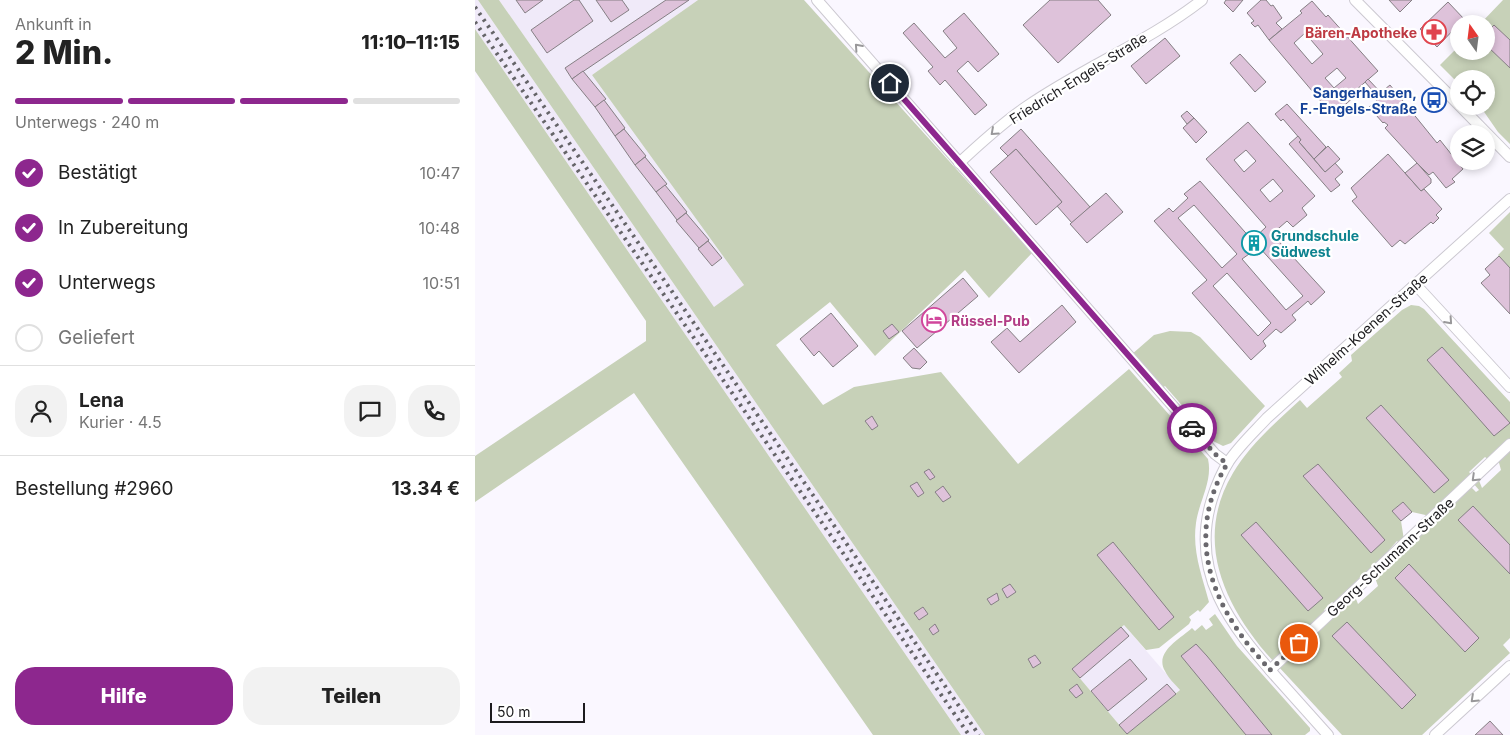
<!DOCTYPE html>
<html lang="de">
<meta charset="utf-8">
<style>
body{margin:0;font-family:Inter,sans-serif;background:#f2f2f2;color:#222;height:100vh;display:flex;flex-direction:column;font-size:19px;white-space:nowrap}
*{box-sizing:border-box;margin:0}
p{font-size:16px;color:#767676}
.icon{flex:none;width:28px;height:28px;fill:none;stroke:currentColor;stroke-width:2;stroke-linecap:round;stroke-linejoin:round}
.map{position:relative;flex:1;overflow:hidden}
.sheet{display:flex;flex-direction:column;background:#fff;width:475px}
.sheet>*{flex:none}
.needle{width:32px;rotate:346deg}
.tools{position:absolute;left:975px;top:15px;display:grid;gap:10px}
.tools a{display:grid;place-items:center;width:45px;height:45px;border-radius:50%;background:#fff;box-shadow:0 2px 8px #0003;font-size:25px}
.scale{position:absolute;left:15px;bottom:12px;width:95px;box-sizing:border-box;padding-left:5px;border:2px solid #1c1b1e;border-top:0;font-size:14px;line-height:18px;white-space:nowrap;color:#1c1b1e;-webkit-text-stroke:4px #fff;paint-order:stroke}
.pin{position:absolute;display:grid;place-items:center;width:42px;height:42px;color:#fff;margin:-21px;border:2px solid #fff;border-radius:50%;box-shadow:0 1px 5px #0007}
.courier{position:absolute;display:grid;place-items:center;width:50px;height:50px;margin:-25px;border:4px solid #8d278e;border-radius:50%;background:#fff;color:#222;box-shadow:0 1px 6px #0007}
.head em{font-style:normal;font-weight:800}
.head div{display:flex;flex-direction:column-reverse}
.head{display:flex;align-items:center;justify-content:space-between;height:85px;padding:0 15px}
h1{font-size:32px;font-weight:800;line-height:38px}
.bar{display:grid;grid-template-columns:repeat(4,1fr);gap:8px 5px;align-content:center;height:60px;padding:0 15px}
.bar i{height:6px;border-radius:4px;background:#e0e0e0}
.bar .current{background:#8d278e}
.bar p{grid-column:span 4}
.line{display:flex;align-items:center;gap:12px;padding:0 15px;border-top:1px solid #e0e0e0}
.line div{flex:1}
.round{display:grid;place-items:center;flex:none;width:52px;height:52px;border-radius:20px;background:#f2f2f2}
ol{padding:0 15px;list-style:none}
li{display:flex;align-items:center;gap:15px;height:55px}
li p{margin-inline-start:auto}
li .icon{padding:5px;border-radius:50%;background:#8d278e;color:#fff;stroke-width:4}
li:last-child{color:#767676}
li i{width:28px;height:28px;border:2px solid #e0e0e0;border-radius:50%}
.primary-button{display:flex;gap:10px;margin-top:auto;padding:10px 15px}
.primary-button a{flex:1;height:58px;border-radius:20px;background:#8d278e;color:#fff;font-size:20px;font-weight:800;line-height:58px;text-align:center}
.primary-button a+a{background:#f2f2f2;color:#222}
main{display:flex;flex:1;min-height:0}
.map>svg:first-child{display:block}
.built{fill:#f0eaf9}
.green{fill:#c7d1b8}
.building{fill:#dec2da;stroke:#857f84;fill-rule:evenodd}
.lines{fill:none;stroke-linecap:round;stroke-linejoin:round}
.street-casing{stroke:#ccc9d1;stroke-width:12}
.street{stroke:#fff;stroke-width:10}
.rail{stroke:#656468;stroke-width:4;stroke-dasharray:2.5 5;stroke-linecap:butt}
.oneway{stroke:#99989a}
.done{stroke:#6a686d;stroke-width:5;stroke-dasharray:0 9}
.route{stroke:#8d278e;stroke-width:6}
.labels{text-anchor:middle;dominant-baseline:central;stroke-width:4.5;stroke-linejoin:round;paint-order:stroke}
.health-label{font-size:14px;font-weight:bold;fill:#be3a42;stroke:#fff;text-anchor:end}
.street-label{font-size:14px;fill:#1c1b1e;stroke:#fff}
.transit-label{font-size:14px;font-weight:bold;fill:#164399;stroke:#fff;text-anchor:end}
.culture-label{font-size:14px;font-weight:bold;fill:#0d838f;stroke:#fff;text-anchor:start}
.hotel-label{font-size:14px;font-weight:bold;fill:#b23c85;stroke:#fff;text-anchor:start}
</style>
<main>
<section class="sheet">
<div class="head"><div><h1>2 Min.</h1><p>Ankunft in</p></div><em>11:10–11:15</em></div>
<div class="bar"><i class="current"></i><i class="current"></i><i class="current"></i><i></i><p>Unterwegs · 240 m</p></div>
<ol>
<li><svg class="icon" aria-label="check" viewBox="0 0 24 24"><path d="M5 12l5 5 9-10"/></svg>Bestätigt<p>10:47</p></li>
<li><svg class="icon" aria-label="check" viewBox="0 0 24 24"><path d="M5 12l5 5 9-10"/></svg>In Zubereitung<p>10:48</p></li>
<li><svg class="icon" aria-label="check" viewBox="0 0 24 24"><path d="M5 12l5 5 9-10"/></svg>Unterwegs<p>10:51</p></li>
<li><i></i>Geliefert</li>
</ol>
<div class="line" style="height:90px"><a class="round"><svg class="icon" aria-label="person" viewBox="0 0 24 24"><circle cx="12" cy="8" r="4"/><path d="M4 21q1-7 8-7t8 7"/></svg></a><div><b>Lena</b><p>Kurier · 4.5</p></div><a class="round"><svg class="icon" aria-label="chat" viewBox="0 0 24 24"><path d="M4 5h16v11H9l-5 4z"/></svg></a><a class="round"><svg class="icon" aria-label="phone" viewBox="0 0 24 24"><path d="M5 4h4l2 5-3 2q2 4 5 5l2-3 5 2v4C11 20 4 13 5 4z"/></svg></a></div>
<div class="line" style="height:65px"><div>Bestellung #2960</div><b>13.34 €</b></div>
<div class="primary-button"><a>Hilfe</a><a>Teilen</a></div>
</section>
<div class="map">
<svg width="1035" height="735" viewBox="0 0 1035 735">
<rect width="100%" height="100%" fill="#faf7ff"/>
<g class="built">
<polygon points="0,0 3,0 510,735 486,735 0,29"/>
<polygon points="24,0 223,0 117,75 269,285 239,308"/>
<polygon points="649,625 705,690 652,734 597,669"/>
</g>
<g class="green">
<path d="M3,0h21l215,307 30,-22 -152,-210 106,-75h106l228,253 -43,45 -24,-28 -90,86 -45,-54 -54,43 47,60 31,-18 87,-15 77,92 111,-95 79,90c5,22 -9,42 -12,64 -4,28 6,53 13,79l-9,10 -2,-2 -9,7 2,3 -2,4 -30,24 -13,2 -22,-25 -52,44 55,65 53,-44c-5,-6 -12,-12 -15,-19 -11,-19 15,-32 27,-43l3,3 7,-6 4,5 7,-5 -4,-6 6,-5 22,32 73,82v3l-5,4h-320z"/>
<polygon points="1028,0 1035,0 1035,144 1023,132 1005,106 1011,106 1011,79 984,79 984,84 965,65 984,46 984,51 1011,51 1011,24 1005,24"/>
<polygon points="0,29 486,735 398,735 159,393 0,502 0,456 171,341 171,321 0,71"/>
<polygon points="1035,212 1035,268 1023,255 1029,249 1014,233"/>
<path d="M936,305l8,1 5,3 86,93v38l-21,20 -4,-3 -16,15 3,3 -42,41 -18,-4 -9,-10 -11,9 9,10 3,19 -4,4 -3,-3 -8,9 2,2 -56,52 -3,-2 -8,8 2,3 -52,49c-48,-53 -82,-120 -41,-189 17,-28 42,-50 67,-73l7,8 35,-31 -3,-4 13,-12 -1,-6 51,-45z"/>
<polygon points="695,331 716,332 725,337 790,406 756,443 748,446 738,441 690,386 686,389 656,355 679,335"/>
<polygon points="1035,448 1035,638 1028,645 1035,653 947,735 867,735 803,666 879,594 883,604 903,586 899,575 995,486 1001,492 1004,490 998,483 1003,478 1007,488 1026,470 1023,459"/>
</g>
<g class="building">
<polygon points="41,0 68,0 50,13"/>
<polygon points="99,0 104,0 118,21 72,53 56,30"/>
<polygon points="121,0 147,0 154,10 136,22"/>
<polygon points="191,0 214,0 97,79 90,68"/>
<polygon points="575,0 623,0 636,15 583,63 548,25"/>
<polygon points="751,0 768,0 758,12 749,3"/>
<polygon points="786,0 791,0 796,6 798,5 807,18 801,23 807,29 794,40 783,25 780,27 776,23 779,21 772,13"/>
<polygon points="914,0 937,0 925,12"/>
<path d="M837,1l14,16 2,-2 50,56 -22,19 2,3 -24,22 -9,-11 -1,1 -55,-65 33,-27 -2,-2zM830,33l18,21 -11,10 -18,-21zM862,68l9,10 -12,10 -9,-10z"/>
<polygon points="973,2 990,20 984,24 962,47 945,29"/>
<polygon points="489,13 524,54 503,72 493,61 482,71 512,105 500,115 470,80 465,85 453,71 458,67 428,33 439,23 470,58 482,48 468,31"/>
<polygon points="1019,25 1035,40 1035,68 1011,45 1011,33"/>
<polygon points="690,38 705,56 671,84 656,66"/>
<polygon points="765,54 791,82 780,92 755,63"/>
<polygon points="108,71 131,99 120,107 97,79"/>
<polygon points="893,79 908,95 904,98 890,82"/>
<polygon points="915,85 962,143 965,140 988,169 977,179 980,182 971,188 958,172 954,175 942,163 910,128 913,125 909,122 908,123 894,107 908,95 905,93"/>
<polygon points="129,100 150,128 140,136 120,107"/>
<polygon points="812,104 851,147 839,159 824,142 826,140 808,119 806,121 800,114"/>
<polygon points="712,111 719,118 712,124 706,116"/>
<polygon points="719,118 732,132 721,143 708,128"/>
<path d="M773,122l67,74 -13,12 5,7 -14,12 -6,-6 -15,13 53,58 -14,13 -3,-4 -16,14 4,5 -15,13 -5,-4 -13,12 3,5 -15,14 -59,-67 15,-13 -53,-59 15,-13 4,4 15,-14 -4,-4 16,-13 52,59 14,-13 -60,-68zM771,150l10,11 -12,11 -10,-12zM798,179l10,12 -13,11 -10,-12zM719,205l43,49 -15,14 -44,-50zM784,247l44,49 -17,14 -44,-51zM752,273l44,50 -13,13 -45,-50z"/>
<polygon points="149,129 171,156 160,165 140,136"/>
<polygon points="546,129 615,207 597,223 582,206 587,202 541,149 533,156 525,148"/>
<polygon points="823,136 826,140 824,142 850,172 860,163 868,172 860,179 865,185 856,192 814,144"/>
<polygon points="853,146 865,159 850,172 839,159"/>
<polygon points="541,149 587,202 561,225 515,172"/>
<polygon points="913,154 946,191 949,189 967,209 961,215 964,218 958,224 956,222 930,244 925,240 917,247 877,201 882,197 876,188"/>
<polygon points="170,157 192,184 181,192 160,165"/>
<polygon points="942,163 956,179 956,183 946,191 930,173"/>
<polygon points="190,185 212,212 202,220 181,192"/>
<polygon points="631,193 648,212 612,243 595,224"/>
<polygon points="211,213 234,240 224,248 201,221"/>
<polygon points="233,241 247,258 237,266 223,249"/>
<polygon points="1024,256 1035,268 1035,314 1006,283 1015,275 1010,269"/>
<polygon points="488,278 503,296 442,348 427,331"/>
<polygon points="587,305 601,322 544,373 516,342 532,328 545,342"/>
<polygon points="356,313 383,346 358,367 344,351 339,356 325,339"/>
<polygon points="417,324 424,332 414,339 408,331"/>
<polygon points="967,347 1035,423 1019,436 952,360"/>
<polygon points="439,348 452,362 445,369 437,368 428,358"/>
<polygon points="906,405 974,480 959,493 891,418"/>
<polygon points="397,416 403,426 397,430 390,421"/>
<polygon points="843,464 910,540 896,553 828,476"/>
<polygon points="454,469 460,477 455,480 449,472"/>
<polygon points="442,482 449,493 443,497 435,486"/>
<polygon points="468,486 476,497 468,502 460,492"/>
<polygon points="928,502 937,512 926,521 917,511"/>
<polygon points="998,506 1035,545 1035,574 983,520"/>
<polygon points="781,522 848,598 833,611 766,535"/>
<polygon points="638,542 699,617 684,630 622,555"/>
<polygon points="934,564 1004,638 990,652 920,578"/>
<polygon points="535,584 541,592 532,598 527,589"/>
<polygon points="522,593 524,600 516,605 512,599"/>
<polygon points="448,607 453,614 444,620 439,613"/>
<polygon points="872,622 941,695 927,709 857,636"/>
<polygon points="460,624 464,631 458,635 454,629"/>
<polygon points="646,627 654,636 605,678 597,669"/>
<polygon points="721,644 732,656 797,735 771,735 706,656"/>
<polygon points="560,655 566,663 558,668 553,659"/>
<polygon points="655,659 672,679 633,711 616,691"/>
<polygon points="602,684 608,693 601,698 594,690"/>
<polygon points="692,684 701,694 652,734 644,725"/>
<polygon points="1015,721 1028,735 1000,735"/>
</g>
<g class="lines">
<defs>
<g id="street">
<polyline points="342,0 740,454 752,463"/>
<polyline points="880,0 984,105"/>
<polyline points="985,106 1035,157"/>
<path d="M484,163c22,-20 43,-40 67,-56 56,-39 122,-65 176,-107"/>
<polyline points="941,285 1035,387"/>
<polyline points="795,670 1035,444"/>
<path d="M853,735c-17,-19 -34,-38 -51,-57 -46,-52 -88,-105 -65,-179 4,-13 10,-27 17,-38 11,-16 25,-29 38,-43l243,-219"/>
<polyline points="960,735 1035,666"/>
</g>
</defs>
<use href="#street" class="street-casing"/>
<use href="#street" class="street"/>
<g class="rail">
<polyline points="0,7 504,735"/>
<polyline points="0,22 494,735"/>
</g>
</g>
<defs><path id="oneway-chevron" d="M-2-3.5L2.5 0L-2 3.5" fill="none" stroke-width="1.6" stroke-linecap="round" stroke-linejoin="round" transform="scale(1.25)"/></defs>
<g class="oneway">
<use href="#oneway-chevron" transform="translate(383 47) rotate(-132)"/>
<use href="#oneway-chevron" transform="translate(519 132) rotate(138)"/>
<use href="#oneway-chevron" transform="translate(974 321) rotate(48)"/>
<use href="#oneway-chevron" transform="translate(1000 478) rotate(136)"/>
<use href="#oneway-chevron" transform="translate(999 699) rotate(137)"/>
</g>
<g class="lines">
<path class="done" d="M717,428l23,26 12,10c-34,57 -25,115 12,168 9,14 21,26 31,38l29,-27"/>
<polyline class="route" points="415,83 717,428"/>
</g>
<defs>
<symbol id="pharmacy-ring" viewBox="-11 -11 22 22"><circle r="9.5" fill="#fff" stroke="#e0444e" stroke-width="1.5"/><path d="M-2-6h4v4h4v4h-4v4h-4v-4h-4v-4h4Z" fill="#e0444e"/></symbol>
<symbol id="bus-ring" viewBox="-11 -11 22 22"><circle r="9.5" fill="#fff" stroke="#1a4fb4" stroke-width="1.5"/><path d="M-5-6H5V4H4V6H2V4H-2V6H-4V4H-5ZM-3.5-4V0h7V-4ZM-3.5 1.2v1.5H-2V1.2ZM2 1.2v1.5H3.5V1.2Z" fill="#1a4fb4"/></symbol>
<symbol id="building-ring" viewBox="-11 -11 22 22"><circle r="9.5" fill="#fff" stroke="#0f9aa8" stroke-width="1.5"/><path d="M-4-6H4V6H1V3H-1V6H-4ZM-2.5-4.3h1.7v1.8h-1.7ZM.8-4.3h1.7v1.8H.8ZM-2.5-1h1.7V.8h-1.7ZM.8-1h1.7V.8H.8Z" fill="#0f9aa8"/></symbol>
<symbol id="hotel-ring" viewBox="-11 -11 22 22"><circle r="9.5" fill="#fff" stroke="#d1479c" stroke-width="1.5"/><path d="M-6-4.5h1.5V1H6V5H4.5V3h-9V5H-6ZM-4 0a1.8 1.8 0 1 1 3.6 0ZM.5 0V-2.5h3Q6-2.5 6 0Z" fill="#d1479c"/></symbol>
</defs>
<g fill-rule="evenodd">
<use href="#pharmacy-ring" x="945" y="18" width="28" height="28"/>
<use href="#bus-ring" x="945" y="86" width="28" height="28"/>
<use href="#building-ring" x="765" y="229" width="28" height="28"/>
<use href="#hotel-ring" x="445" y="306" width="28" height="28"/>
</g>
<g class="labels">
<g class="health-label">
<text x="942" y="32">Bären-Apotheke</text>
</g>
<g class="street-label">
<text transform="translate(603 78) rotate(-32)">Friedrich-Engels-Straße</text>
<text transform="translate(891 329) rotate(-42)">Wilhelm-Koenen-Straße</text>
<text transform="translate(915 557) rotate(-43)">Georg-Schumann-Straße</text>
</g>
<g class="transit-label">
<text x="942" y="92">Sangerhausen,<tspan x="942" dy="16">F.-Engels-Straße</tspan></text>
</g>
<g class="culture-label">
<text x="796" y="235">Grundschule<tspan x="796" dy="16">Südwest</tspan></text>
</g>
<g class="hotel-label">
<text x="476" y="320">Rüssel-Pub</text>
</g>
</g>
</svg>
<div class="tools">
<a><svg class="needle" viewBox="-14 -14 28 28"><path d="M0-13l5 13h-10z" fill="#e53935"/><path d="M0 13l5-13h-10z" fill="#767676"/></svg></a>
<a><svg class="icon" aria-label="locate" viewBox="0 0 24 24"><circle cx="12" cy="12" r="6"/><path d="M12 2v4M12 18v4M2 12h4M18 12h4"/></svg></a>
<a><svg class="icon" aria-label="layers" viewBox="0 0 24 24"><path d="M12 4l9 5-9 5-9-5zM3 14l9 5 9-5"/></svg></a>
</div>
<div class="scale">50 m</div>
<div class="pin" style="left:824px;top:643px;background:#ea580c"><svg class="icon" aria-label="bag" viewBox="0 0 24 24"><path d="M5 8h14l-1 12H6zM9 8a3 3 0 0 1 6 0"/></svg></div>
<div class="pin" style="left:415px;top:83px;background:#1f2937"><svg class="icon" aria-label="home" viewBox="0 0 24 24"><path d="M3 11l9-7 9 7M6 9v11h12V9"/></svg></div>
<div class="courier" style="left:717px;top:428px"><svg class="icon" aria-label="car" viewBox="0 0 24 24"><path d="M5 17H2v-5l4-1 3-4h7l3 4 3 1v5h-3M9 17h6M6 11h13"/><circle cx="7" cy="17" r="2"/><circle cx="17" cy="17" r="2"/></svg></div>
</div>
</main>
